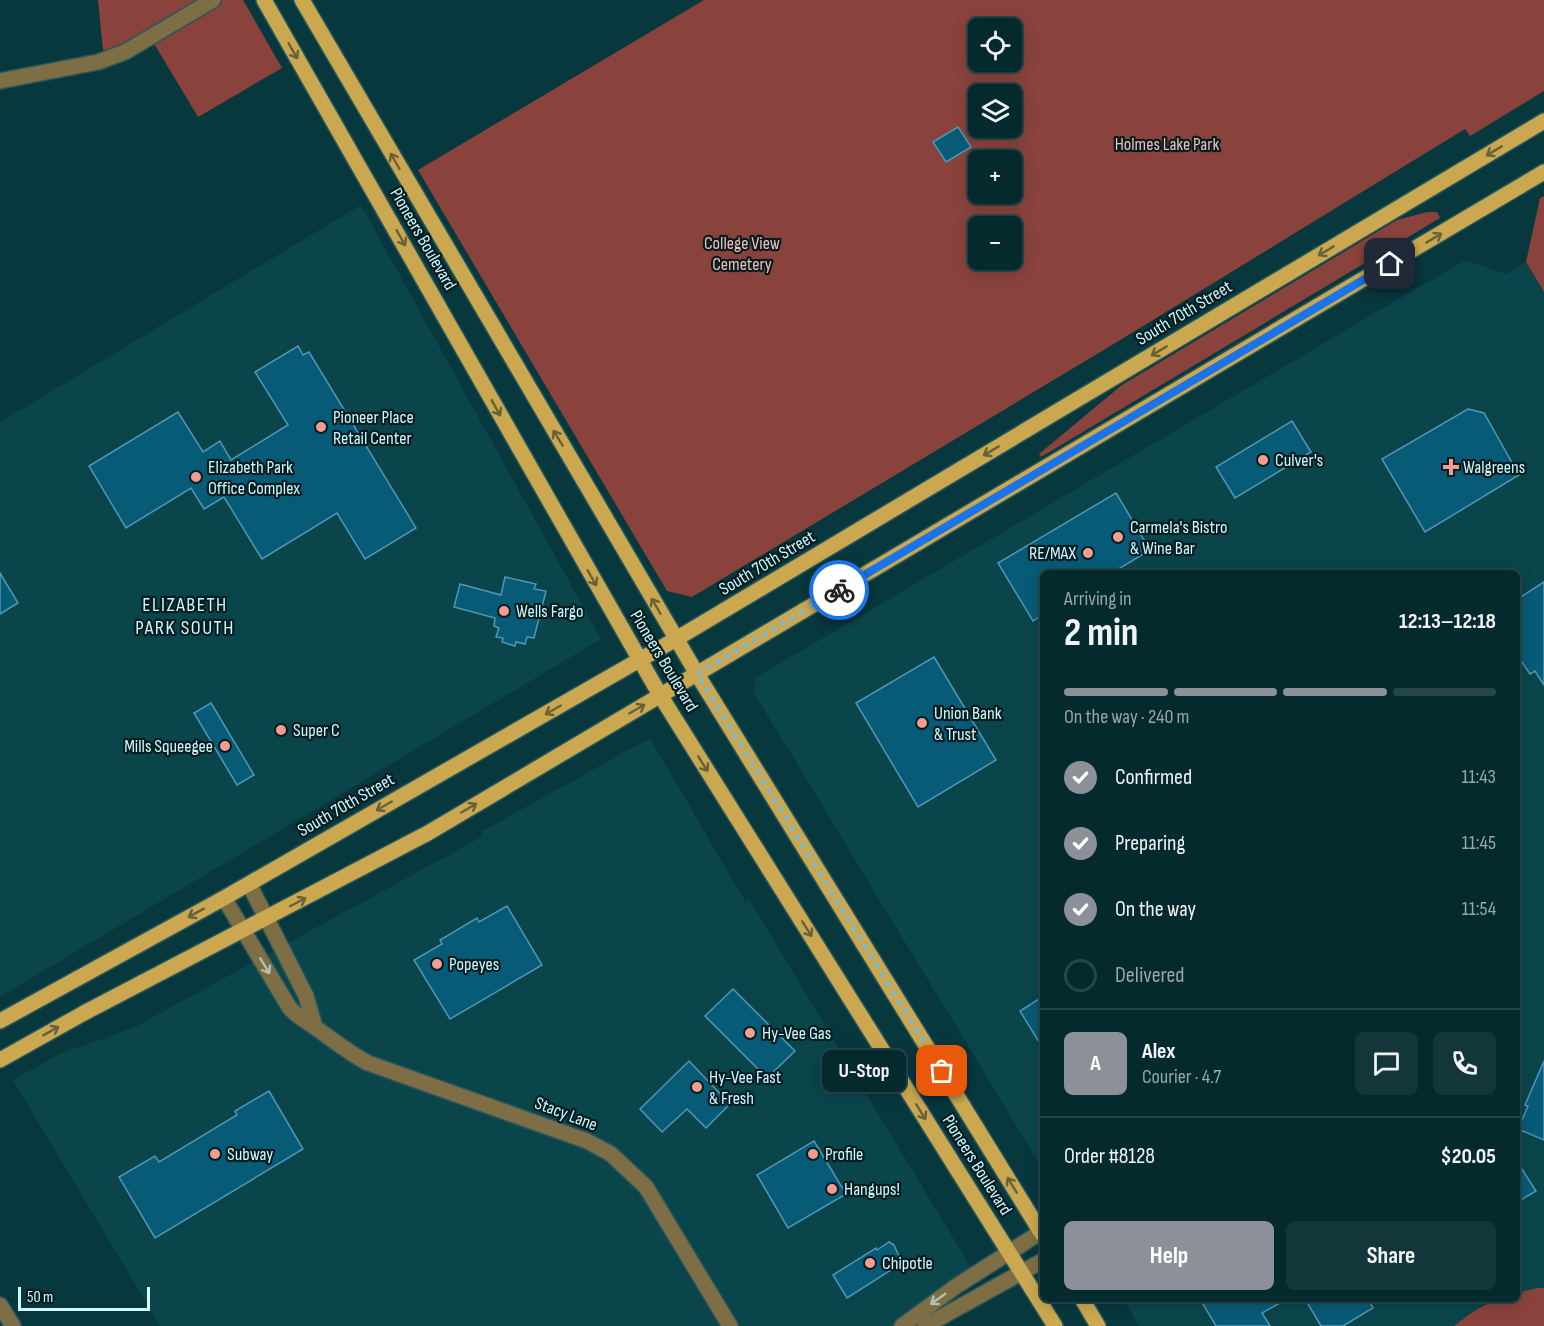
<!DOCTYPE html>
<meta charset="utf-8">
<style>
body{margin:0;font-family:"Sofia Sans Condensed",sans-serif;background:#13363a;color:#f1f3f6;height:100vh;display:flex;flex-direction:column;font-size:22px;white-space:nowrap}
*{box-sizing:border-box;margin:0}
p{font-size:20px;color:#97a7aa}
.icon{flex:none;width:33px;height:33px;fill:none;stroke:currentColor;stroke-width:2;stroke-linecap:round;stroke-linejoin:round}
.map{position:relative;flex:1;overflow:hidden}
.details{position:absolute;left:1040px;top:570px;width:480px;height:732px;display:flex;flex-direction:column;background:#052a2e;border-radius:9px;box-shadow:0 3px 15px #0003,0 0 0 2px #26464a}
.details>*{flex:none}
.tools{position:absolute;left:968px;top:18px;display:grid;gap:12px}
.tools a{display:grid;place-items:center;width:54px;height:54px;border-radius:9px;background:#052a2e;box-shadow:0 3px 15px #0003,0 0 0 2px #26464a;font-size:30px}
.scale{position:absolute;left:18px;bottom:15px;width:132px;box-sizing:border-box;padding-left:6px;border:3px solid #d1f8fe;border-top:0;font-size:16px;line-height:21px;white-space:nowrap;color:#d1f8fe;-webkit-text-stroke:4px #031d21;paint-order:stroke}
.pin{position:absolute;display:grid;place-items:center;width:51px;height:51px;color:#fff;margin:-26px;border-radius:12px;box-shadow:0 3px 9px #0006}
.courier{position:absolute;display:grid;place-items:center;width:60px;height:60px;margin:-30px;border:4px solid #1a73e8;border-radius:50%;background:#fff;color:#222;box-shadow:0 2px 8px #0007}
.bubble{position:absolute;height:42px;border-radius:9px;background:#052a2e;box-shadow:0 3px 15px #0003,0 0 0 2px #26464a;font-size:20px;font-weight:700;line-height:42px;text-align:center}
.overview em{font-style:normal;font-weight:700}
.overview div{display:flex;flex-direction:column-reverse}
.overview{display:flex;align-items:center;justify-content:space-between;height:102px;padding:0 24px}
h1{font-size:39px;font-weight:700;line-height:45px}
.bar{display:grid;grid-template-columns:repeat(4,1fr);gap:9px 6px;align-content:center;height:72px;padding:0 24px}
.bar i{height:8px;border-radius:4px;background:#26464a}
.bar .selected{background:#8c9099}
.bar p{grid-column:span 4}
.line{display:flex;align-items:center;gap:15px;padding:0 24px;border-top:2px solid #26464a}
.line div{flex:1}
.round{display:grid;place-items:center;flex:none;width:63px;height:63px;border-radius:9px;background:#13363a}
ol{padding:0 24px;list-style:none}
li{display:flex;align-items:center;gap:18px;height:66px}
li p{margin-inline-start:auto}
li .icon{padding:6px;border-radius:50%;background:#8c9099;color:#fff;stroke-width:4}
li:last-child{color:#97a7aa}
li i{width:33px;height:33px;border:3px solid #26464a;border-radius:50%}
.action{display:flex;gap:12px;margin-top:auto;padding:12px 24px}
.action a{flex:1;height:69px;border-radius:9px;background:#8c9099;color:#fff;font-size:24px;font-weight:700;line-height:69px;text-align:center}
.action a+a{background:#13363a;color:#f1f3f6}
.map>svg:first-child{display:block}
.built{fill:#0a454c}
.green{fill:#89433c;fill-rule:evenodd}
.building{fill:#075b76;stroke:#5197b5;stroke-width:1.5}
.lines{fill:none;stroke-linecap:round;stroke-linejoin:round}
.minor-casing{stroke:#27575d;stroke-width:18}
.major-casing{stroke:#27575d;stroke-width:18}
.minor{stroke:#7e6e45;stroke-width:15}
.major{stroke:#cba850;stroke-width:15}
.oneway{stroke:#676238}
.oneway2{stroke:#b0c1b4}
.done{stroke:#8ab5bb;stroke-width:6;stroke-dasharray:0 10.8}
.route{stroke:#1a73e8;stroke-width:8}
.poi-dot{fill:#f59c91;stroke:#031d21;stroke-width:2}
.labels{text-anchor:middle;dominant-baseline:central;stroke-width:4.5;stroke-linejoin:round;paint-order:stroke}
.park-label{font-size:18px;fill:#f6beb6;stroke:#031d21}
.street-label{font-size:18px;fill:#d1f8fe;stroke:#031d21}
.poi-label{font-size:18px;fill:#d1f8fe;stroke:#031d21;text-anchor:start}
.neighbourhood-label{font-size:20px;letter-spacing:1.5px;fill:#d1f8fe;stroke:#031d21}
</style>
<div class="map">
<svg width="1544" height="1326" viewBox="0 0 1544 1326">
<rect width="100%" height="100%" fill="#07383e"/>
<g class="built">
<polygon points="361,205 601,639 0,997 0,422"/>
<polygon points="1465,260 1506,274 1526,262 1544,292 1544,1288 1517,1293 1516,573 1042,573 1042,1168 754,693 755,678"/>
<polygon points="650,738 745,901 749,899 975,1274 902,1326 160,1326 13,1080 60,1054 135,1027 483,836 481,832"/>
<polygon points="1123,1299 1497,1299 1476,1309 1454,1326 1139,1326"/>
</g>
<g class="green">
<polygon points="98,0 243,0 282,68 198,117 150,37 104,60"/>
<path d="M704,0h840v91l-74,45 -5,-7 -348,213 -425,255 -25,-6 -249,-421zM978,28h33v34h-33zM978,94h33v34h-33zM978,160h33v34h-33zM978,226h33v34h-33z"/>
<polygon points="1544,196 1544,292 1526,262 1540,198"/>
<polygon points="1427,212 1437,212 1440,218 1041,457 1039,454 1122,385 1397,220"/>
<path d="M1537,1288h7v38h-90c22,-17 34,-27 62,-27l1,-6z"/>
</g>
<g class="building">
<polygon points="958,127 971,147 946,162 933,142"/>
<polygon points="298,346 303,355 309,352 416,528 365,559 337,513 262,559 224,497 204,509 191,488 126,528 89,466 178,412 203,452 220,441 231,460 288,425 255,372"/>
<polygon points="1468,409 1484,413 1519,475 1425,532 1382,459"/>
<polygon points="1292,421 1311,452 1235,498 1216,467"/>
<polygon points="1116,493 1150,550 1112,573 1042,573 1042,615 1033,621 998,563"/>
<polygon points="0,573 18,603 0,614"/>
<polygon points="505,577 536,584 534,589 546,591 534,638 527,637 525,644 516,642 515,646 502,642 503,638 496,637 499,628 494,626 495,618 454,607 460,584 501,595"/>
<polygon points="1544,582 1544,685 1535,671 1530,674 1516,653 1516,600"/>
<polygon points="934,657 996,760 918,807 856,703"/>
<polygon points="211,703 254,775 237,785 194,713"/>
<polygon points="507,906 542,965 450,1019 414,960 442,944 440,940 477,918 479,922"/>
<polygon points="733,989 795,1051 767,1078 705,1016"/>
<polygon points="1042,997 1042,1047 1020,1011"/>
<polygon points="689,1061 730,1104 706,1128 687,1109 662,1132 640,1109"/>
<polygon points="1544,1061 1544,1140 1518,1129 1528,1106 1525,1105"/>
<polygon points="269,1091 303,1149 155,1238 119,1177 155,1156 159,1162 237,1115 235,1111"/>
<polygon points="814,1141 846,1194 788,1228 757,1175"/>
<polygon points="1516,1160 1536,1191 1516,1203"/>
<polygon points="889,1242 894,1245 902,1263 847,1298 833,1275 876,1248 877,1250"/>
<polygon points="1200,1299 1287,1299 1262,1313 1270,1326 1216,1326"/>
<polygon points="1305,1299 1368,1299 1373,1308 1343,1326 1321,1326"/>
</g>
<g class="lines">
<defs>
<g id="minor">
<polyline points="0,81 98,62 125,52 213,0"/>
<polyline points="249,884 306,996 315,1027"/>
<path d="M224,898l65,109c8,10 16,13 27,21 17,12 33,25 52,35l219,78 24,13 35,33 84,139"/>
<polyline points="0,1305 13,1326"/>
<polyline points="902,1326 955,1287 1041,1232"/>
<polyline points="925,1326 1042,1261"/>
</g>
<g id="major">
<polyline points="264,0 660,695 1055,1326"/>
<polyline points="302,0 697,674 1042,1234"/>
<polyline points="0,1021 224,898 676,639 1544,121"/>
<polyline points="0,1060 84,1013 428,833 1544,172"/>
<polyline points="1082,1299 1098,1326"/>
</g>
</defs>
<use href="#minor" class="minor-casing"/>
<use href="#major" class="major-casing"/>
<use href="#minor" class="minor"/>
<use href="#major" class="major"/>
</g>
<defs><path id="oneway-shaft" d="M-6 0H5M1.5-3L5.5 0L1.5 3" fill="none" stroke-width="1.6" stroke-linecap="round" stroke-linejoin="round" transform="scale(1.5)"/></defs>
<g class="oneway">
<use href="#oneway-shaft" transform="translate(293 51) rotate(60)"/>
<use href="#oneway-shaft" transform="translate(1494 151) rotate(149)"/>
<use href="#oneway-shaft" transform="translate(395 161) rotate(-120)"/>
<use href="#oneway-shaft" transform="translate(401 238) rotate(60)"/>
<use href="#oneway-shaft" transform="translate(1434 238) rotate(-31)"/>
<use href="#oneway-shaft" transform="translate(1326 251) rotate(149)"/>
<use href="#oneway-shaft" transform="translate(1159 351) rotate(149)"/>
<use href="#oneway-shaft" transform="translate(496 408) rotate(61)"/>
<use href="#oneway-shaft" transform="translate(558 438) rotate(-121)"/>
<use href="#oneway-shaft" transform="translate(991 451) rotate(149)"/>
<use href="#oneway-shaft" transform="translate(592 578) rotate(60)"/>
<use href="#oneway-shaft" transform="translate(656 606) rotate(-120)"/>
<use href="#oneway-shaft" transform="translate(637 709) rotate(-30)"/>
<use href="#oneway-shaft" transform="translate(553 710) rotate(150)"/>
<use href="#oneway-shaft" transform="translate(703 764) rotate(58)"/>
<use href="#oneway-shaft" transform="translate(384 806) rotate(150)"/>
<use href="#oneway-shaft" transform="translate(469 808) rotate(-30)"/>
<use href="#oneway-shaft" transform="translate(298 902) rotate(-28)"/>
<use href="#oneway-shaft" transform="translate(196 913) rotate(151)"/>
<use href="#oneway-shaft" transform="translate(807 929) rotate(58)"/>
<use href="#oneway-shaft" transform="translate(51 1031) rotate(-29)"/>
<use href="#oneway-shaft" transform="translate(921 1112) rotate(58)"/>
<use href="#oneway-shaft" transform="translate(1012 1185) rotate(-122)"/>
</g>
<g class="oneway2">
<use href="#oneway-shaft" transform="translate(265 966) rotate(59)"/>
<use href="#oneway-shaft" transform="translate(938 1299) rotate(145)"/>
</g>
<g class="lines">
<polyline class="done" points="839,590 697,674 942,1071"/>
<polyline class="route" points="839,590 1390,264"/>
</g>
<g class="poi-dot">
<circle cx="321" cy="427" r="6"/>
<circle cx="1263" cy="460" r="6"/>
<path d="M1448 458h6v6h6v6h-6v6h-6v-6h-6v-6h6z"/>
<circle cx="196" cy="477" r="6"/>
<circle cx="1118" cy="537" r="6"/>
<circle cx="1088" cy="553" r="6"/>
<circle cx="504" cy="611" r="6"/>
<circle cx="922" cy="723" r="6"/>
<circle cx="281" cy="730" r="6"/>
<circle cx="225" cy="746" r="6"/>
<circle cx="437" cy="964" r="6"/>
<circle cx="750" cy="1033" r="6"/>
<circle cx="697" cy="1087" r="6"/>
<circle cx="215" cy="1154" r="6"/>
<circle cx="813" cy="1154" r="6"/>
<circle cx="832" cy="1189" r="6"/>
<circle cx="870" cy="1263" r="6"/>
</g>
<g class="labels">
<g class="park-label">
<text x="1167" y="144">Holmes Lake Park</text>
<text x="742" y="243">College View<tspan x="742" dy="21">Cemetery</tspan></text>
</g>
<g class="street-label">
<text transform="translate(423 239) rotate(60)">Pioneers Boulevard</text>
<text transform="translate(1184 313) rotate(-31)">South 70th Street</text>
<text transform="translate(767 563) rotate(-31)">South 70th Street</text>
<text transform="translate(664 661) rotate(59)">Pioneers Boulevard</text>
<text transform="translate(346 805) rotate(-30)">South 70th Street</text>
<text transform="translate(566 1114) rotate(21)">Stacy Lane</text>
<text transform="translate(977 1165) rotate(58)">Pioneers Boulevard</text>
</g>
<g class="poi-label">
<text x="333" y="417">Pioneer Place<tspan x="333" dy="21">Retail Center</tspan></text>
<text x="1275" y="460">Culver's</text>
<text x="208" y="467">Elizabeth Park<tspan x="208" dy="21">Office Complex</tspan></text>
<text x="1463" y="467">Walgreens</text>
<text x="1130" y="527">Carmela's Bistro<tspan x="1130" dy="21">&amp; Wine Bar</tspan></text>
<text x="1076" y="553" text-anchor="end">RE/MAX</text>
<text x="516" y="611">Wells Fargo</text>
<text x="934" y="713">Union Bank<tspan x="934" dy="21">&amp; Trust</tspan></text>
<text x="293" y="730">Super C</text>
<text x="213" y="746" text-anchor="end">Mills Squeegee</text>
<text x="449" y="964">Popeyes</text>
<text x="762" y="1033">Hy-Vee Gas</text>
<text x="709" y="1077">Hy-Vee Fast<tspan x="709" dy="21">&amp; Fresh</tspan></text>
<text x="227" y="1154">Subway</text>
<text x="825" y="1154">Profile</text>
<text x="844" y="1189">Hangups!</text>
<text x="882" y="1263">Chipotle</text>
</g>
<g class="neighbourhood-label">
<text x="185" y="605">ELIZABETH<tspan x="185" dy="23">PARK SOUTH</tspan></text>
</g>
</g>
</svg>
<div class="tools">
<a><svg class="icon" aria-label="locate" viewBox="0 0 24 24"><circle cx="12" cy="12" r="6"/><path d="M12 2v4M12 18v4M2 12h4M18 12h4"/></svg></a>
<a><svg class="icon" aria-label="layers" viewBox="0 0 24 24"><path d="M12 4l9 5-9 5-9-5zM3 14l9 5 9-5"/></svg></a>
<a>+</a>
<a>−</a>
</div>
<div class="scale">50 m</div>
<div class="pin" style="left:942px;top:1071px;background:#ea580c"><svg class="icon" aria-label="bag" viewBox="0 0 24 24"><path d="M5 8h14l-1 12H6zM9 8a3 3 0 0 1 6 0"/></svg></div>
<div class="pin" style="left:1390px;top:264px;background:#1f2937"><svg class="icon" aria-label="home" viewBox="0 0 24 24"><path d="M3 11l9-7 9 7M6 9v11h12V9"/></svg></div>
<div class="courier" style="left:839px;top:590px"><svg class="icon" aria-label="bike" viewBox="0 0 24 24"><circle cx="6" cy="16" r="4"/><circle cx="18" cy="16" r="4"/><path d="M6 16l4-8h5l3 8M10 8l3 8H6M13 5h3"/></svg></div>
<div class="bubble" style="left:822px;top:1050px;width:84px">U-Stop</div>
<section class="details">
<div class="overview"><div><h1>2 min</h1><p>Arriving in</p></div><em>12:13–12:18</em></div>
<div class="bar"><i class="selected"></i><i class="selected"></i><i class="selected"></i><i></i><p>On the way · 240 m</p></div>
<ol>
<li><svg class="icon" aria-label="check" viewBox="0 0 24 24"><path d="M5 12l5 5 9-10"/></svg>Confirmed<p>11:43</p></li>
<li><svg class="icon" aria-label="check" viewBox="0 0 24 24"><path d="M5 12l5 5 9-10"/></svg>Preparing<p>11:45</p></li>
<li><svg class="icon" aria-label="check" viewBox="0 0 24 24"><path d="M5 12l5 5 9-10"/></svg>On the way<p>11:54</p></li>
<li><i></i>Delivered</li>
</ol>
<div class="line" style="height:108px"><b class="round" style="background:#8c9099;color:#fff">A</b><div><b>Alex</b><p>Courier · 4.7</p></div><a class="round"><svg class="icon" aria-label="chat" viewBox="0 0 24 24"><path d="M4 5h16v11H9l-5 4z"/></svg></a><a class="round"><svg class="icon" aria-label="phone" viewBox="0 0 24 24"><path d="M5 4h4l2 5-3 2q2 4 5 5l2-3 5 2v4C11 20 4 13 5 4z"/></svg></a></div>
<div class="line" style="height:78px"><div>Order #8128</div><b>$20.05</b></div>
<div class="action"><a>Help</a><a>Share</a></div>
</section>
</div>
